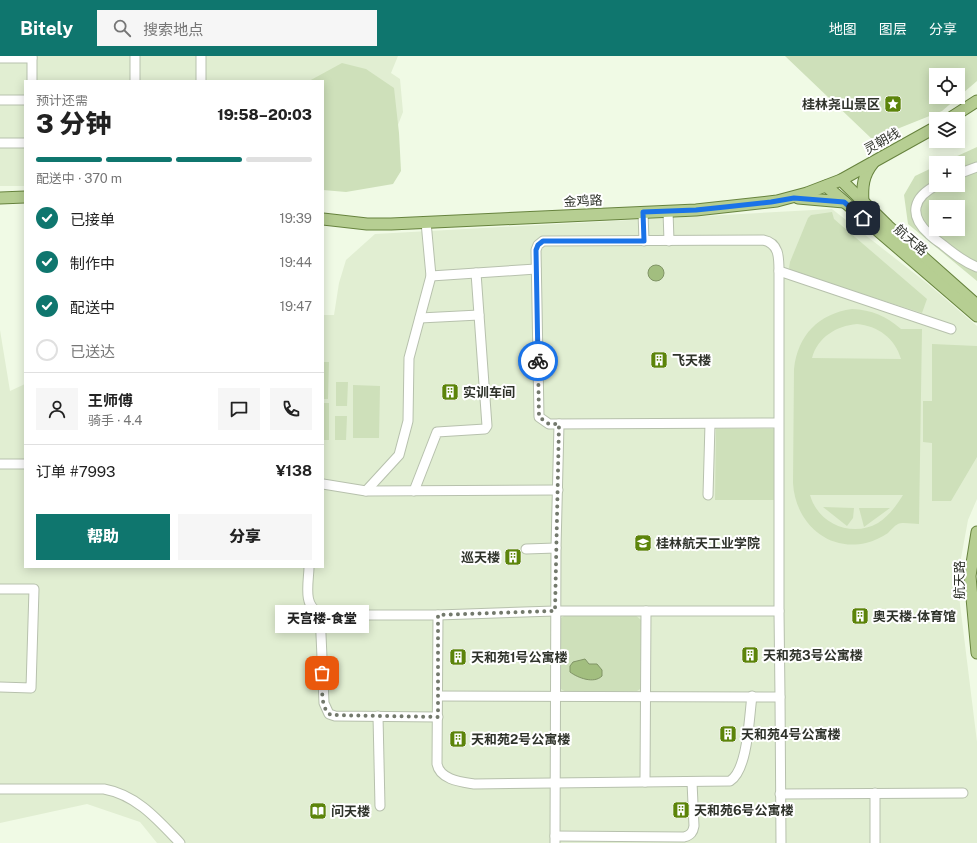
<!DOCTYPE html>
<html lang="zh">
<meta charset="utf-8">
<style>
body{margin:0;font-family:"Public Sans","Noto Sans SC",sans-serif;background:#f6f6f6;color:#222;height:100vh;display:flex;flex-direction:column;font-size:15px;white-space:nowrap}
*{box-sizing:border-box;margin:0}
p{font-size:13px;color:#767676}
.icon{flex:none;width:22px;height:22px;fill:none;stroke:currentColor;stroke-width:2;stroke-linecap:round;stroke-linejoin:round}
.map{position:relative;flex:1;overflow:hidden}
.sheet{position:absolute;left:24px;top:24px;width:300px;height:488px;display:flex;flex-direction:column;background:#fff;border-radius:0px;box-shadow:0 2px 10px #0003}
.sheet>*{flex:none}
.buttons{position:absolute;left:929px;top:12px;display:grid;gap:8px}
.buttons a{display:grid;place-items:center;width:36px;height:36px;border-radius:0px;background:#fff;box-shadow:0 2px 10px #0003;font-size:20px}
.pin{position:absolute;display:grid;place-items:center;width:34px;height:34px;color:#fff;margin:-17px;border-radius:8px;box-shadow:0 2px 6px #0006}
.courier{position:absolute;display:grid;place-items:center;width:40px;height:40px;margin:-20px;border:3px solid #1a73e8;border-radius:50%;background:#fff;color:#222;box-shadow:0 1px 5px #0007}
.bubble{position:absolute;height:28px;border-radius:0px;background:#fff;box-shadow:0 2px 10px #0003;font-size:13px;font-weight:800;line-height:28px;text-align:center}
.head em{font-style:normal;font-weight:800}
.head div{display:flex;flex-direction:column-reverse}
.head{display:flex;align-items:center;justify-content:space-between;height:68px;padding:0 12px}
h1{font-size:26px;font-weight:800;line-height:30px}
.bar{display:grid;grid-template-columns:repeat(4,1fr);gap:6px 4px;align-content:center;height:48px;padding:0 12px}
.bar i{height:5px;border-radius:3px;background:#e0e0e0}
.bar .current{background:#0f766e}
.bar p{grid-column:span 4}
.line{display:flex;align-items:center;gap:10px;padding:0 12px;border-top:1px solid #e0e0e0}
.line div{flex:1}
.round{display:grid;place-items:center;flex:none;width:42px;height:42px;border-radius:0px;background:#f6f6f6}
ol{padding:0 12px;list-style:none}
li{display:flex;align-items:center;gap:12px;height:44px}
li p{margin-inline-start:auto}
li .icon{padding:4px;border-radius:50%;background:#0f766e;color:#fff;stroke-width:4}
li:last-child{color:#767676}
li i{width:22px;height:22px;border:2px solid #e0e0e0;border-radius:50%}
.cta{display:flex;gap:8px;margin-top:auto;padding:8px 12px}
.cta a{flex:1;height:46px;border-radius:0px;background:#0f766e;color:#fff;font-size:16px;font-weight:800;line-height:46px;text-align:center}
.cta a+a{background:#f6f6f6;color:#222}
header{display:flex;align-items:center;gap:24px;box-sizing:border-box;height:56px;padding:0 20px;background:#0f766e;color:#fff}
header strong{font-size:19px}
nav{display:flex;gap:22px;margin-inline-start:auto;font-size:14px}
.search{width:280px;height:36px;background:#f6f6f6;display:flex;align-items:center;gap:10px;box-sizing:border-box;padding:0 14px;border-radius:0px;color:#767676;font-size:15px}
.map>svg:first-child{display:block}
.built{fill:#e1eed2}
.green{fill:#cee0ba;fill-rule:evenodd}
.water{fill:#a2be7f;stroke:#809466}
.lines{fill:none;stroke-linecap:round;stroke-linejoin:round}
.minor-casing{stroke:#b7c1ad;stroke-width:11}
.major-casing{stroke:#67833e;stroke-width:13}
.minor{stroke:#fff;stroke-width:9}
.major{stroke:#b6ce92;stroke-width:11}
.done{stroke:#73796c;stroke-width:4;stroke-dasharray:0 7.2}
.route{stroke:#1a73e8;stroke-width:5}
.labels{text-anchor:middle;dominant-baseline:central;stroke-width:4;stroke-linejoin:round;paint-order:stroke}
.poi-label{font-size:13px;font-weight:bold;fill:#2f332b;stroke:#fff;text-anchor:start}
.street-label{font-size:13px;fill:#2f332b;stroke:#fff}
</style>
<header>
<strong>Bitely</strong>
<div class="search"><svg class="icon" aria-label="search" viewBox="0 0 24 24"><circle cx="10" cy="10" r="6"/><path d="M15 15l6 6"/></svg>搜索地点</div>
<nav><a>地图</a><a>图层</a><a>分享</a></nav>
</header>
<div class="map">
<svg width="977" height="787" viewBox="0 0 977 787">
<rect width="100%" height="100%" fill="#f0fae5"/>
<g class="built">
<polygon points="0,0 398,0 391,17 400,23 403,56 388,95 323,25 25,25 25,130 0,130"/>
<polygon points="832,153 928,228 977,270 977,443 968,464 957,524 977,686 977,787 157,787 140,766 87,748 0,767 0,274 10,335 25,328 25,511 323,511 323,259 334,259 339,227 346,204 375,178"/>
</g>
<g class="green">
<path d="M785,0h192v25l-35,30 -70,28zM936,19h22v22h-22z"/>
<polygon points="342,7 366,13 394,32 399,77 401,115 393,128 346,136 323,134 323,25 309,25"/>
<path d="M977,91v134l-69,-57 -4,-29 11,-19 21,-10v19h22v-22h-16zM936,151h22v22h-22z"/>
<polygon points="832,156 834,163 927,243 922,257 791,215 789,212 790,206 808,162 811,159"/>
<path d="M852,253c20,1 34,7 49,20h21l-3,195c-6,0 -17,-2 -21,0 -4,2 -7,6 -10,9 -6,4 -14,8 -22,10 -40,9 -71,-22 -73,-60l1,-114c4,-34 24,-55 58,-60zM857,268c21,2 38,14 44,35l-89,-1c6,-21 24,-32 45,-34zM810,439h93c-7,11 -14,21 -25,28 -26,15 -60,1 -68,-28z"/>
<polygon points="932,288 977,290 977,401 951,445 932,445 932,387 923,386 923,345 932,345"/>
<polygon points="323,306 329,306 328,343 323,343"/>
<polygon points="336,326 348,326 347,350 336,350"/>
<polygon points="353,329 380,330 379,382 353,382"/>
<rect x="323" y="347" width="6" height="37"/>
<polygon points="335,360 347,360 346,384 335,384"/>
<polygon points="716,373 776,373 776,444 715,444"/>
<polygon points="823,451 854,452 853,462 847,470"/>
<polygon points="859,452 890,452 864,471"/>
<polygon points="634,558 641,564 640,633 637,635 566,636 561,633 561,562 566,559"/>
</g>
<g class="water">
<circle cx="656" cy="217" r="8"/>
<path d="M585,603l4,5h8l5,6v6c-8,8 -24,2 -32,-4v-6l3,-4z"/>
</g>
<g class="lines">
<defs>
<g id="minor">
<polyline points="32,0 32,25"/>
<polyline points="135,0 135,25"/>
<polyline points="201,0 201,25"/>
<polyline points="0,2 32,2"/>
<polyline points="0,44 25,44"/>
<polyline points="0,87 25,87"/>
<polyline points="958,118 977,111"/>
<path d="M937,129c-24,12 -29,30 -8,49 4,4 10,8 14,11 11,9 21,17 34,22"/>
<polyline points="668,155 669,185"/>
<polyline points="643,156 644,185"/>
<polyline points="779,215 951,273"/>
<polyline points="431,220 536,213"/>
<polyline points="420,262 479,259"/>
<polyline points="0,408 25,408"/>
<polyline points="323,428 366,435 558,434"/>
<polyline points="366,435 399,399 408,365 409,302 431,220 426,166"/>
<polyline points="414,435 437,376 485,373 487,370 476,217"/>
<polyline points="708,439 710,368"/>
<polyline points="526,493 556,492"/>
<path d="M309,511c0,13 -7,41 11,45l45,3h73l117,-4h224v-340c0,-14 0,-28 -16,-31l-220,1 -5,4 -2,5 3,167 10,7 230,-1"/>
<polyline points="0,533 34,533 31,632 0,631"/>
<polyline points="320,556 324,647 329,658 335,660 438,661"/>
<path d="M438,559l-1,149c3,16 25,18 37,20l256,-3c18,-11 19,-64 22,-85"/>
<polyline points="438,640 780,641 779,555"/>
<polyline points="780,641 781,787"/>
<polyline points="378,660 380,750"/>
<polyline points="645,726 646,555"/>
<path d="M0,733h104c33,6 54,31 76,54"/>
<polyline points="875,737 875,787"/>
<polyline points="780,738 963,737"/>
<path d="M555,780l129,1c7,-2 9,-5 10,-11l-2,-44"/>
<polyline points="555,787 556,492 559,368"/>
</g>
<g id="major">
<polyline points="949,63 977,45"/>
<polyline points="841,124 888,170 977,249"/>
<polyline points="826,130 977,260"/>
<polyline points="0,142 25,141"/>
<polyline points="798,142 844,146"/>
<path d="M863,146c-1,-15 0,-27 10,-39"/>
<polyline points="323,163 367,168 391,168 696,154 777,145 807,137 841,124 936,71"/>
<polyline points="977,476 970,520 977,597"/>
</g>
</defs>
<use href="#minor" class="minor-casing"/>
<use href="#major" class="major-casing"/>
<use href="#minor" class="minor"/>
<use href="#major" class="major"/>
</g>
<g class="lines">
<path class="done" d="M322,617c1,12 -3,35 9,42l107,2v-102l117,-4 4,-187h-10l-10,-7 -1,-56"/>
<polyline class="route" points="538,305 536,194 538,189 543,185 644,185 643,156 696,154 725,151 771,146 794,142 844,146 863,162"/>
</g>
<defs>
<symbol id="sight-square" viewBox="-11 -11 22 22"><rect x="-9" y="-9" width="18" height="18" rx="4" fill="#5c840a" stroke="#fff"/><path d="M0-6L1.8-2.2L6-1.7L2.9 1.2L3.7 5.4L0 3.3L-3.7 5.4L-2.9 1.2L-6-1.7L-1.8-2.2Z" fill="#fff"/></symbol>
<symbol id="building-square" viewBox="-11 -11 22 22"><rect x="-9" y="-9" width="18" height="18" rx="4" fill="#5c840a" stroke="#fff"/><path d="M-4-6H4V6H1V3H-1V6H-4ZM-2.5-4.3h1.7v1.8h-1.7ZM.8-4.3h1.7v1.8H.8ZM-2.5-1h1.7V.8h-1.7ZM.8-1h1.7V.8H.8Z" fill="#fff"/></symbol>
<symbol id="university-square" viewBox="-11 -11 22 22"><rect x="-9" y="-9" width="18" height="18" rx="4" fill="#5c840a" stroke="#fff"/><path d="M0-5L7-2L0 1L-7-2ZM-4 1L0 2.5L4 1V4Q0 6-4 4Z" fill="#fff"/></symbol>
<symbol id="library-square" viewBox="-11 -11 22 22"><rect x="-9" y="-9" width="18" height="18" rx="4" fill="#5c840a" stroke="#fff"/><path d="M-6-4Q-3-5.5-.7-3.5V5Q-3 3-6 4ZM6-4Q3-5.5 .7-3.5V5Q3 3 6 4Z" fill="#fff"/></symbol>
</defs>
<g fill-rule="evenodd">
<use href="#sight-square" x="883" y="38" width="20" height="20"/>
<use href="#building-square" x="649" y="294" width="20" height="20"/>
<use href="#building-square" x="440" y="326" width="20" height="20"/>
<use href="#university-square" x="633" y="477" width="20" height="20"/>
<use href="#building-square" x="503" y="491" width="20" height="20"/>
<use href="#building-square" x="850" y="550" width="20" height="20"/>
<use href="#building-square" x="740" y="589" width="20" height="20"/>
<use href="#building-square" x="448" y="591" width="20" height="20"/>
<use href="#building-square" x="718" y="668" width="20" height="20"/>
<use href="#building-square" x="448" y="673" width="20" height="20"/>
<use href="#building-square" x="671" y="744" width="20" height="20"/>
<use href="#library-square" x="308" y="745" width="20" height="20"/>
</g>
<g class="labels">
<g class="poi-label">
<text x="880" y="48" text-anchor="end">桂林尧山景区</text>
<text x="672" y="304">飞天楼</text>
<text x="463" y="336">实训车间</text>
<text x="656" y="487">桂林航天工业学院</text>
<text x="500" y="501" text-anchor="end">巡天楼</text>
<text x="873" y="560">奥天楼-体育馆</text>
<text x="763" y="599">天和苑3号公寓楼</text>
<text x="471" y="601">天和苑1号公寓楼</text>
<text x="741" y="678">天和苑4号公寓楼</text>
<text x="471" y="683">天和苑2号公寓楼</text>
<text x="694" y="754">天和苑6号公寓楼</text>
<text x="331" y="755">问天楼</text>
</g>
<g class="street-label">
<text transform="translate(882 85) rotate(-29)">灵朝线</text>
<text transform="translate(583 145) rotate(-3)">金鸡路</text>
<text transform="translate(911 184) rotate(41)">航天路</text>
<text transform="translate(959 524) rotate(-90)">航天路</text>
</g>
</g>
</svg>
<div class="buttons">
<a><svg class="icon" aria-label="locate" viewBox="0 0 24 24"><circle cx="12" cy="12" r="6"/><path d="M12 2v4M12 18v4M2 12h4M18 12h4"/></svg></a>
<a><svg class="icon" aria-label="layers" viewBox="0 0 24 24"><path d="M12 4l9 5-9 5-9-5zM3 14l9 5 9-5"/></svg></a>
<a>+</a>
<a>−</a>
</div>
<div class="pin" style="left:322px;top:617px;background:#ea580c"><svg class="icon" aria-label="bag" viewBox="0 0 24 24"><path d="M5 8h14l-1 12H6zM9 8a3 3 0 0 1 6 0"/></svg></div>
<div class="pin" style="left:863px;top:162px;background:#1f2937"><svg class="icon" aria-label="home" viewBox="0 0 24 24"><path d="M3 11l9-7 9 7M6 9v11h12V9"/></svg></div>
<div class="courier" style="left:538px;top:305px"><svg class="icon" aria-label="bike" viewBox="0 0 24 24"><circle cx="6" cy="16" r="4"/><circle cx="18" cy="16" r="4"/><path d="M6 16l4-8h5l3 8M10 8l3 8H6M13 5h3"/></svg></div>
<div class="bubble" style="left:275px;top:549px;width:94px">天宫楼-食堂</div>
<section class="sheet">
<div class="head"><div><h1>3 分钟</h1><p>预计还需</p></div><em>19:58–20:03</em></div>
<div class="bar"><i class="current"></i><i class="current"></i><i class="current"></i><i></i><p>配送中 · 370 m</p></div>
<ol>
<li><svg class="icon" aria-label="check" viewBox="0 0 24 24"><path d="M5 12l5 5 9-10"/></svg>已接单<p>19:39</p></li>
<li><svg class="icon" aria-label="check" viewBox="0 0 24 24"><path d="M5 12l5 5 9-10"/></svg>制作中<p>19:44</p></li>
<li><svg class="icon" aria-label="check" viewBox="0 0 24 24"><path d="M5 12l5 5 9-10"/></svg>配送中<p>19:47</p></li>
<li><i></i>已送达</li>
</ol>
<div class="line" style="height:72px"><a class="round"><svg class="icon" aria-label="person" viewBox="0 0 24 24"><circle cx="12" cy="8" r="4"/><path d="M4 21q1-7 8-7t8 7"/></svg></a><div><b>王师傅</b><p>骑手 · 4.4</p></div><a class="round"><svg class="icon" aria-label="chat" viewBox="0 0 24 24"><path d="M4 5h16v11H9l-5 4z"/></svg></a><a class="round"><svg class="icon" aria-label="phone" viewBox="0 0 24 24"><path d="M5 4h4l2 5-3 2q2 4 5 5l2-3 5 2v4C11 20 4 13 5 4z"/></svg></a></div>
<div class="line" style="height:52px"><div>订单 #7993</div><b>¥138</b></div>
<div class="cta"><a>帮助</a><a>分享</a></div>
</section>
</div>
